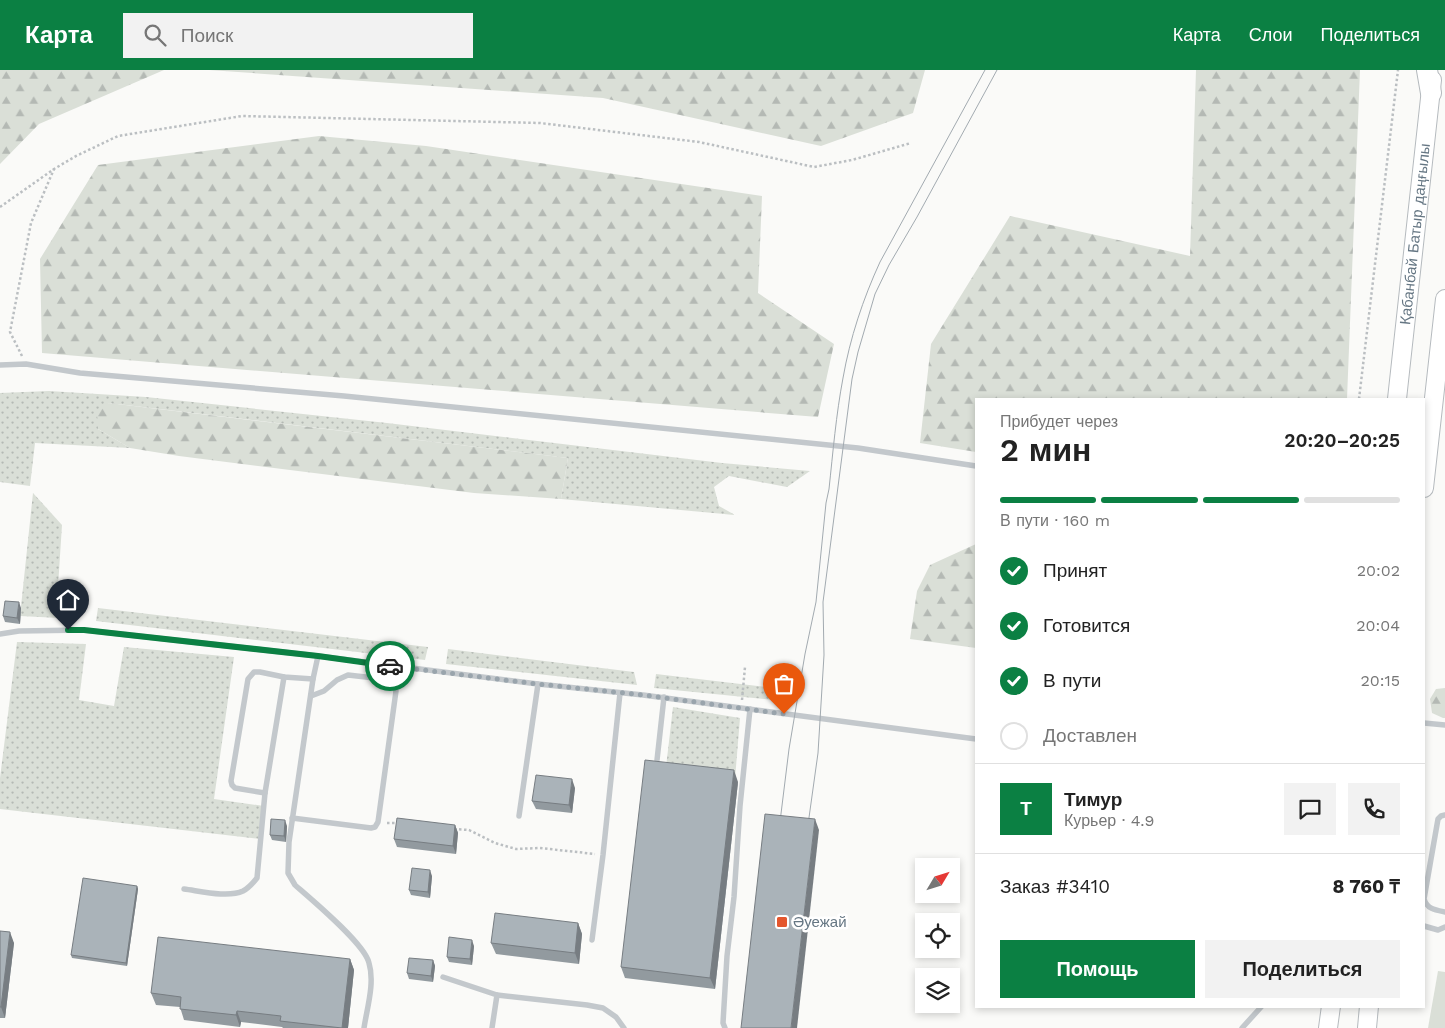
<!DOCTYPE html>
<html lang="ru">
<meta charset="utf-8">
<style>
body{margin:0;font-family:"Work Sans",sans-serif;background:#f2f2f2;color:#222;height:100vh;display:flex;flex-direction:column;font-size:19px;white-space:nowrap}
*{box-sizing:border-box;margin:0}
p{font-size:16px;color:#767676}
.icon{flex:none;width:28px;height:28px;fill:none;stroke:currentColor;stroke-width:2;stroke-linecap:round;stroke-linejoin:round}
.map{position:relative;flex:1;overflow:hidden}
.details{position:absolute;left:975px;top:328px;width:450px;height:610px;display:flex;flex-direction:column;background:#fff;border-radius:0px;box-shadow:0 2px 8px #0003}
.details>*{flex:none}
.needle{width:32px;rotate:52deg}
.tools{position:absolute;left:915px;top:788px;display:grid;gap:10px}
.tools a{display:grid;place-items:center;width:45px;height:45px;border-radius:0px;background:#fff;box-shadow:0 2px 8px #0003;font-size:25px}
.pin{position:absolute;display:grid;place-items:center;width:42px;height:42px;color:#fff;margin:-51px -21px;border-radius:50% 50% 50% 0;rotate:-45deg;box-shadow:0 0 5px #0007}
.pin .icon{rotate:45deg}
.courier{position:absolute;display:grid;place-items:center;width:50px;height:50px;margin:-25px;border:4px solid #0b8043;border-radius:50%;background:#fff;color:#222;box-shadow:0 1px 6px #0007}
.head em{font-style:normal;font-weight:600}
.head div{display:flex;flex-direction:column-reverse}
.head{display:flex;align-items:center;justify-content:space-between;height:85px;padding:0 25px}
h1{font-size:32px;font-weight:600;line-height:38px}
.bar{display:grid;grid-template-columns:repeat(4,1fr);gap:8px 5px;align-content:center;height:60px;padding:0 25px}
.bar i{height:6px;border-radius:4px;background:#e0e0e0}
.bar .active{background:#0b8043}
.bar p{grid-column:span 4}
.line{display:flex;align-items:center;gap:12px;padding:0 25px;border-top:1px solid #e0e0e0}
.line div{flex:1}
.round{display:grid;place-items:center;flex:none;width:52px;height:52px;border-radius:0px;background:#f2f2f2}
ol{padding:0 25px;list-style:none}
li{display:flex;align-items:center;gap:15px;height:55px}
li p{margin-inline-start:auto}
li .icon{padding:5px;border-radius:50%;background:#0b8043;color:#fff;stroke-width:4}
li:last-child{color:#767676}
li i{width:28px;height:28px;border:2px solid #e0e0e0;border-radius:50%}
.button{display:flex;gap:10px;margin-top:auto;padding:10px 25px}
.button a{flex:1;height:58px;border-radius:0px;background:#0b8043;color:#fff;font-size:20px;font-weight:600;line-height:58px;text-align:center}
.button a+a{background:#f2f2f2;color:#222}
header{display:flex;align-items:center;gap:30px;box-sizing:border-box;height:70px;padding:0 25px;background:#0b8043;color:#fff}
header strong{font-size:24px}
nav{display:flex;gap:28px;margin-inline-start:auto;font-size:18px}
.search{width:350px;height:45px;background:#f2f2f2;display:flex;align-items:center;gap:12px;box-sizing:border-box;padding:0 18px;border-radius:0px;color:#767676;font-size:19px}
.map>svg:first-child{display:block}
.grass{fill:url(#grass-dots)}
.forest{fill:url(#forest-firs)}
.garden{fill:#dadfd7}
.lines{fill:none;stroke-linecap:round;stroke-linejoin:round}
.primary-casing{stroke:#b5babe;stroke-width:20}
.highway-casing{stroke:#b4b9bd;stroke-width:22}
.path{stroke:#bbbfc2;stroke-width:2.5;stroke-dasharray:2.5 2.5;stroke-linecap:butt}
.lane{stroke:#c3c8cc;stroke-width:5.5}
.primary{stroke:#fff;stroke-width:18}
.highway{stroke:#fff;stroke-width:20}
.tram{stroke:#a2aab0;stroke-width:1}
.wall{fill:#929a9f}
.shaded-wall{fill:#777d82}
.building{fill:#aab3b9;stroke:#777d82}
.done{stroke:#99a4ac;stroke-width:5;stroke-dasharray:0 9}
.route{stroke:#0b8043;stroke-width:6}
.poi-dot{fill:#e4572e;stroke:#fff;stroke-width:2}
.labels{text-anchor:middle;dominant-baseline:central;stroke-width:5;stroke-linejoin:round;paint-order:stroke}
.street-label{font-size:15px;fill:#657683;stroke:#fff}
.poi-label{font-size:15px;fill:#657683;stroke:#fff;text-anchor:start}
</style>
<header>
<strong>Карта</strong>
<div class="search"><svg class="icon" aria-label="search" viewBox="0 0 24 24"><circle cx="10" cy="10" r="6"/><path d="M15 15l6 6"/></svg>Поиск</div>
<nav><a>Карта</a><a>Слои</a><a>Поделиться</a></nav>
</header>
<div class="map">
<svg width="1445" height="958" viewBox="0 0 1445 958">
<defs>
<pattern id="grass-dots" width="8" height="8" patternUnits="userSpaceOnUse" patternTransform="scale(1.25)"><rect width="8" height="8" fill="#dadfd7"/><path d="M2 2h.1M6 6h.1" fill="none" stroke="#b4b9b4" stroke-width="1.8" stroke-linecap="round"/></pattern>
<pattern id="forest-firs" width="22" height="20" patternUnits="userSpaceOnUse" patternTransform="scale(1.25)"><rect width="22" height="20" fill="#dadfd7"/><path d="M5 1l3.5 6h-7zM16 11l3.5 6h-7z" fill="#b4b9b4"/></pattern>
</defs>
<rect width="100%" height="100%" fill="#fafaf8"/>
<g class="grass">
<polygon points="49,321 146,327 387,353 722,393 810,401 787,417 729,406 714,417 719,436 735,445 561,429 568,388 109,333 98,359 130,378 35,373 30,416 0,412 0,323"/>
<polygon points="33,423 62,455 57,532 81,536 79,549 20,546"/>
<polygon points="98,538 428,577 425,590 96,551"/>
<polygon points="17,572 86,574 79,630 114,636 124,577 234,587 214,729 264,736 261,769 0,739 0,708"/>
<polygon points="448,579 634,602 637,615 446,594"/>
<polygon points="656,604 774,618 774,630 654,618"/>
<polygon points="673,637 740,648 735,709 666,697"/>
</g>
<g class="forest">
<polygon points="0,0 164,0 39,54 0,94"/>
<polygon points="209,0 925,0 913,43 821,76 603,28"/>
<polygon points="1196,0 1360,0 1347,329 976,329 976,382 920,373 931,274 1010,146 1190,186"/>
<polygon points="319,66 426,76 762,126 758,223 834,274 818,347 42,283 40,189 98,95"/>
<polygon points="109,333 150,338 568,388 561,429 474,423 179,386 130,378 98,359 97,342"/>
<polygon points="976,474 976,578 910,569 917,521 930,495"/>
<polygon points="1445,618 1445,648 1443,648 1432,643 1430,629 1436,619"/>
</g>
<polygon class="garden" points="1438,901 1445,902 1445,958 1428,958"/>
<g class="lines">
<defs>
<g id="primary">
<path id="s1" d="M1397,329l35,-319"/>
<polyline points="1424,418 1445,229"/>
<polyline points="1328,958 1331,936"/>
<polyline points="1367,958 1369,936"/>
</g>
<polyline id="highway" points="1427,0 1431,23"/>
</defs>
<use href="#primary" class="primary-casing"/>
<use href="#highway" class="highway-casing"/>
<g class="path">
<polyline points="0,137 54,99 76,86 118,66 242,46 540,53 699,72 814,97 852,90 911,73"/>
<polyline points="22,286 10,262 31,153 54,99"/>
<polyline points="1359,329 1398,0"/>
<polyline points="742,630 745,597"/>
<polyline points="387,753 399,753"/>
<polyline points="454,759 469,760 495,773 516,779 540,778 595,784"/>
</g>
<g class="lane">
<polyline points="0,295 26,294 80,303 344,326 858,378 976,396"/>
<polyline points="0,564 19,561 84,560 318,586 538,614 643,625 976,669"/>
<path d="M318,586l-5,23 -24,163 -1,31 7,12c16,14 70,59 74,78 6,20 -2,45 -5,65"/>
<polyline points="1424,653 1445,655"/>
<polyline points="657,690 664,627"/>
<polyline points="265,723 235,718 232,715 231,711 248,609 254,602 260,602 284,607 313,609"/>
<path d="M1445,745l-4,1 -3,3 -14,80c3,10 11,11 21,13"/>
<polyline points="519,746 538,614"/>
<polyline points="292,748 371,758 375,757 378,752 396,621 393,615 383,609 348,605 337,610 324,621 311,626"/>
<path d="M184,819c16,2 44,9 59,2 6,-3 10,-8 14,-13l8,-85 19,-116"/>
<polyline points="1424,856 1438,860 1445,857"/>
<polyline points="592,870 603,785 620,623"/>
<polyline points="443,907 497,925 492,958"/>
<polyline points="497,925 587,935 603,938 616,947 624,958"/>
<polyline points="725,958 723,953 727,886 734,827 740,736 750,639"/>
<polyline points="1242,958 1262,936"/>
</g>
<use href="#primary" class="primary"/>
<use href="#highway" class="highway"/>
<g class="tram">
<path d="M779,760l10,-81 16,-95 11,-52 10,-99 3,-14c4,-37 7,-74 14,-111 7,-40 20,-79 37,-116l105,-192"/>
<polyline points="807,762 818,683 824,585 823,532 852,309 858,282 875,224 889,195 917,147 997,0"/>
</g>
</g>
<g class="wall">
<polygon points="21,538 20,554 5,552 3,546"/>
<polygon points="738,712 715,919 625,908 621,897"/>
<polygon points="575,718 572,743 536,739 532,731"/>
<polygon points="455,755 458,763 456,784 397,777 394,769"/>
<polygon points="287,756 286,772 272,770 270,765"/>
<polygon points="432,806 430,828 411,825 409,820"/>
<polygon points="137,816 138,819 127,896 72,888 71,885"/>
<polygon points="578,853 582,864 579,894 496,884 491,873"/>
<polygon points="0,861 14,873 5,948 0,948"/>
<polygon points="474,876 472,895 449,892 447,887"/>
<polygon points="350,889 354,900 348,958 283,958 282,957 241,952 240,957 184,950 180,937 156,935 151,923"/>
<polygon points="433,890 435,896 433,912 409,909 407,903"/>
</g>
<g class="shaded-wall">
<polygon points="19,532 21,538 20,554 17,548"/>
<polygon points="734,700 738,712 715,919 710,908"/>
<polygon points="572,709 575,718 572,743 569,735"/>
<polygon points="815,749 819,760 797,958 791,958"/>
<polygon points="285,750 287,756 286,772 284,766"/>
<polygon points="455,755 458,763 456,784 453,776"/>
<polygon points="430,800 432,806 430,828 428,822"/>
<polygon points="137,816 138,819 127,896 126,893"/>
<polygon points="578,853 582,864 579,894 575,883"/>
<polygon points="10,862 14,873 5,948 1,937"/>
<polygon points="472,870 474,876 472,895 470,889"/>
<polygon points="350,889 354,900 348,958 342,958"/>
<polygon points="433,890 435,896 433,912 431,906"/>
<polygon points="237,941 241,952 240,957 236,945"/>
</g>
<g class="building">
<polygon points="5,531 19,532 17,548 3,546"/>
<polygon points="645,690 734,700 710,908 621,897"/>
<polygon points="536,705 572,709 569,735 532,731"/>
<polygon points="765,744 815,749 791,958 741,958"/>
<polygon points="397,748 455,755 453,776 394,769"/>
<polygon points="271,749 285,750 284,766 270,765"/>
<polygon points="412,798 430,800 428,822 409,820"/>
<polygon points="83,808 137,816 126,893 71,885"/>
<polygon points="495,843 578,853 575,883 491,873"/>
<polygon points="0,861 10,862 1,937 0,937"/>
<polygon points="158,867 350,889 342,958 280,951 281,946 237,941 236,945 180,939 181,927 151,923"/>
<polygon points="449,867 472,870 470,889 447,887"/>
<polygon points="409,888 433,890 431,906 407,903"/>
</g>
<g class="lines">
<polyline class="done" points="390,596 538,614 643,625 784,644"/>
<polyline class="route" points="68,560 84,560 318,586 390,596"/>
</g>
<rect class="poi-dot" x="776" y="846" width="12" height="12" rx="2.5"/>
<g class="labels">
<g class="street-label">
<text stroke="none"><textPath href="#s1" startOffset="166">Қабанбай Батыр даңғылы</textPath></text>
</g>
<g class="poi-label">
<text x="793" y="852">Әуежай</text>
</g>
</g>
</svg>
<div class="tools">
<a><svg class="needle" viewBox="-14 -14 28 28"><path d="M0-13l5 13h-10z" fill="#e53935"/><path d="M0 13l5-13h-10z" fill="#767676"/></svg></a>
<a><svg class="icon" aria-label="locate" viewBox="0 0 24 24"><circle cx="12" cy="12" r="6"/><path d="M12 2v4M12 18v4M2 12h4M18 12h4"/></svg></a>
<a><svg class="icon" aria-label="layers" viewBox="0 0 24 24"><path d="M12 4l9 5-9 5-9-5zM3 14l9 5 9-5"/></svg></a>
</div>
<div class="pin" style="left:784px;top:644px;background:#ea580c"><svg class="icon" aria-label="bag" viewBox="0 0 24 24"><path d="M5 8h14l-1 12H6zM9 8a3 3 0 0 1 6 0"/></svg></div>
<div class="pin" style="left:68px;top:560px;background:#1f2937"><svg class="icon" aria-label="home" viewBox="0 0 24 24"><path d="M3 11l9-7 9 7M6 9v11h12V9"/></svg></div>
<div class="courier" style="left:390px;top:596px"><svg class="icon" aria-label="car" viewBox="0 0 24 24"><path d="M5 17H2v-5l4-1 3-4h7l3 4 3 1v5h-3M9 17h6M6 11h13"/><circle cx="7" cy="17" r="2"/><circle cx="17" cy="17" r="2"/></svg></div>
<section class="details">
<div class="head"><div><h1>2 мин</h1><p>Прибудет через</p></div><em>20:20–20:25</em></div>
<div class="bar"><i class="active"></i><i class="active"></i><i class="active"></i><i></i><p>В пути · 160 m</p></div>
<ol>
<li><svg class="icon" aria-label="check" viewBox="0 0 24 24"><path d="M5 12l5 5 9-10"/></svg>Принят<p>20:02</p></li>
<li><svg class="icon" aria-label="check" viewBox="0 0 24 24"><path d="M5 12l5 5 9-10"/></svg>Готовится<p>20:04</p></li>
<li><svg class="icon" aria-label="check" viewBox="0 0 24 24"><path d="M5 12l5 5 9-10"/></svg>В пути<p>20:15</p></li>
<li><i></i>Доставлен</li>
</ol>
<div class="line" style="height:90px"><b class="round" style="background:#0b8043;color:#fff">Т</b><div><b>Тимур</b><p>Курьер · 4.9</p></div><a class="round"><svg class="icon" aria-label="chat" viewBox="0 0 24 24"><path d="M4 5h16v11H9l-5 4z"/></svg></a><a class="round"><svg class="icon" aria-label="phone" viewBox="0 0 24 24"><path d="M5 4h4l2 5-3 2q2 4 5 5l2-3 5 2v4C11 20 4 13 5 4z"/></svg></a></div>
<div class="line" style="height:65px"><div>Заказ #3410</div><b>8 760 ₸</b></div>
<div class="button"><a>Помощь</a><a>Поделиться</a></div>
</section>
</div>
